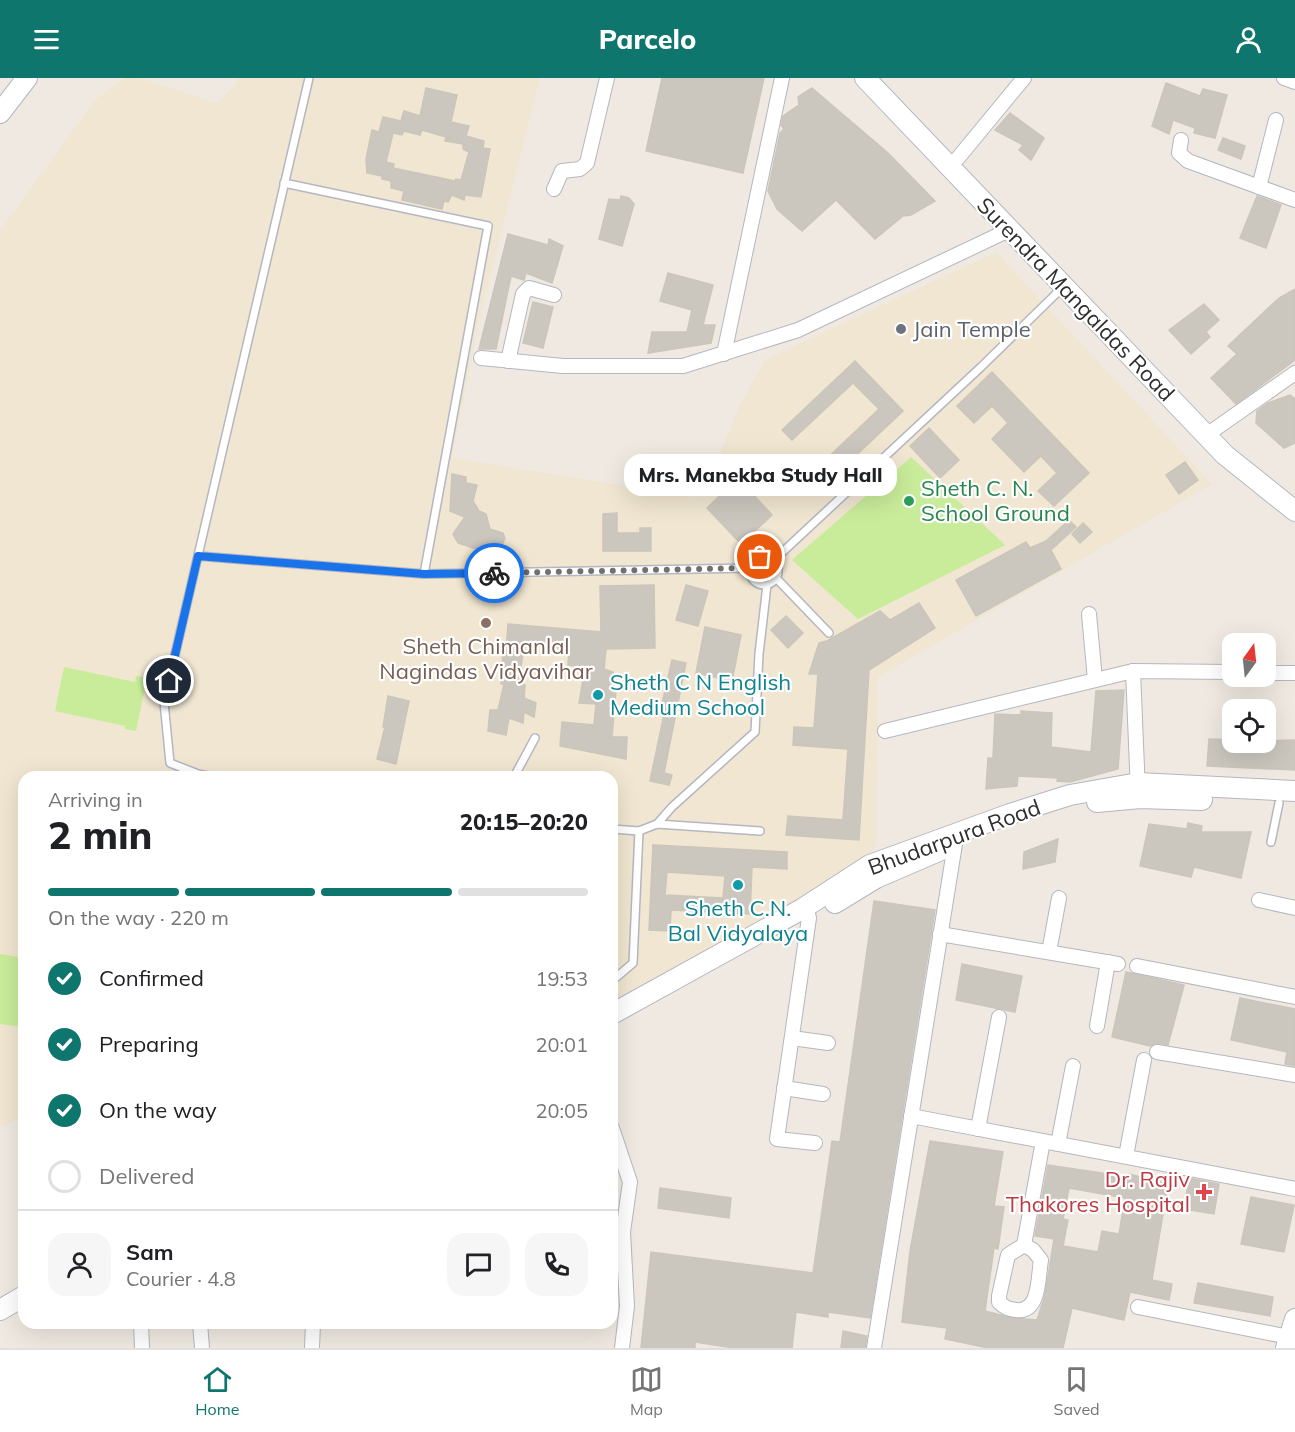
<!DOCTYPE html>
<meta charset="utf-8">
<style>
body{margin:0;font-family:Mulish,sans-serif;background:#f6f6f6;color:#202124;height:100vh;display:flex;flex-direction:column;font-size:22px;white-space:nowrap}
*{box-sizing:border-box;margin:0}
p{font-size:20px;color:#757577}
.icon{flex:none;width:33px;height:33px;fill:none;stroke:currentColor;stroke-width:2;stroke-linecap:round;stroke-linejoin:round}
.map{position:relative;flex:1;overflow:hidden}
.drawer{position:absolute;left:18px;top:693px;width:600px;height:558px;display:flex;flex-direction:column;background:#fff;border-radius:18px;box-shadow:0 6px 24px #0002}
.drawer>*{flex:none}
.needle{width:39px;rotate:15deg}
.buttons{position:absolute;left:1222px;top:555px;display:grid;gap:12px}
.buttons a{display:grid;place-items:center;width:54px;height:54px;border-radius:12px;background:#fff;box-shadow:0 6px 24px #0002;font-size:30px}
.pin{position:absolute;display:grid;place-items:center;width:51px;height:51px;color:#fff;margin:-26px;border:3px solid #fff;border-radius:50%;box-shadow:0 2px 6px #0007}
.courier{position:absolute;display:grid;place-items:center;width:60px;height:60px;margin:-30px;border:4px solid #1a73e8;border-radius:50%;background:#fff;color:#222;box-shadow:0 2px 8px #0007}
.bubble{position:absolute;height:42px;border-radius:18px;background:#fff;box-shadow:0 6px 24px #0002;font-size:20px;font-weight:800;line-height:42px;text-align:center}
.summary em{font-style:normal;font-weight:800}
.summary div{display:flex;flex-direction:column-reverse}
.summary{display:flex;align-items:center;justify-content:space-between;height:102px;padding:0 30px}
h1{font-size:39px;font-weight:800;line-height:45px}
.bar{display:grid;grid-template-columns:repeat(4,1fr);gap:9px 6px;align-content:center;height:72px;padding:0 30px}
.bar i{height:8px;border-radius:4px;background:#e0e0e0}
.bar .current{background:#0f766e}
.bar p{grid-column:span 4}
.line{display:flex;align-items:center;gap:15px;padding:0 30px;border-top:2px solid #e0e0e0}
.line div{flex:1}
.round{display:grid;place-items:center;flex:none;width:63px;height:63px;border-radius:18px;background:#f6f6f6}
ol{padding:0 30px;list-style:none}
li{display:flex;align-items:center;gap:18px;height:66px}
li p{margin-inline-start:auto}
li .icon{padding:6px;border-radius:50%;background:#0f766e;color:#fff;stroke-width:4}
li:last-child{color:#757577}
li i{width:33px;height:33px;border:3px solid #e0e0e0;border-radius:50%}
header{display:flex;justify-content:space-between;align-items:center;height:78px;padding:0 30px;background:#0f766e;color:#fff;font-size:27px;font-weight:800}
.tab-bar{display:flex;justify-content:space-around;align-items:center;height:84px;border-top:2px solid #e0e0e0;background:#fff;font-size:16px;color:#757577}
.tab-bar a{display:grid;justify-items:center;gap:3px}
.tab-bar .current{color:#0f766e}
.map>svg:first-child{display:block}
.education{fill:#f0e6d1}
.pitch{fill:#c9ec9a}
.building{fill:#cbc7bf;stroke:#cbc5ba;stroke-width:1.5;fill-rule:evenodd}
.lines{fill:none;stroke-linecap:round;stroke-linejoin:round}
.lane-casing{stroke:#b4b7c1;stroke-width:10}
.street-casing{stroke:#b4b7c1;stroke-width:16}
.secondary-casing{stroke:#b4b7c1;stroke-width:22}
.lane{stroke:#fff;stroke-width:7}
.street{stroke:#fff;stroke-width:14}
.secondary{stroke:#fff;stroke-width:20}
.done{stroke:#726f6d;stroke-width:6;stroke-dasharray:0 10.8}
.route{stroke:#1a73e8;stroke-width:8}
.worship-dot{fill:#6b7280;stroke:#fff;stroke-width:2}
.leisure-dot{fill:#2e9e5b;stroke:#fff;stroke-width:2}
.education-dot{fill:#8d6e63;stroke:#fff;stroke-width:2}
.culture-dot{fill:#0f9aa8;stroke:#fff;stroke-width:2}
.health-dot{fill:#e0444e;stroke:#fff;stroke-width:2}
.labels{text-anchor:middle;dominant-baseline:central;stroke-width:4.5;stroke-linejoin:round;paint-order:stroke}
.street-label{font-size:22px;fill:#2e2e2e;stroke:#fff}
.worship-label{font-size:22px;fill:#5b616d;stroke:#fff;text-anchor:start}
.leisure-label{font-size:22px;fill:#27864d;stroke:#fff;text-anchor:start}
.education-label{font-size:22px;fill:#785e54;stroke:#fff}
.culture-label{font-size:22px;fill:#0d838f;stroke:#fff;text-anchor:start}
.health-label{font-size:22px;fill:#be3a42;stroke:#fff;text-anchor:end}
</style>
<header><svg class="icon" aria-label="menu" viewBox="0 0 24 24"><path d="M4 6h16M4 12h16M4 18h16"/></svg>Parcelo<svg class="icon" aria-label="person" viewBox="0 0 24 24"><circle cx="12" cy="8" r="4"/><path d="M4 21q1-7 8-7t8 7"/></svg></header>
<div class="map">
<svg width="1295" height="1270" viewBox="0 0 1295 1270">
<rect width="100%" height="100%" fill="#efe9e1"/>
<polygon class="education" points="126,0 139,0 217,25 234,8 238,0 540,0 479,243 452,380 702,420 739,329 765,282 996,174 1212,406 878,599 877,766 864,786 612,926 612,699 24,699 24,1038 0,1049 0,153 96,21"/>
<g class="pitch">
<polygon points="911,379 1005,467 858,541 792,482"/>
<polygon points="64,589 135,604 136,598 147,600 136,653 125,651 125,648 55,633"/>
<polygon points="0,876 24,880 24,949 0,946"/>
</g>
<g class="building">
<polygon points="662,0 764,0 743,95 646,73"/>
<polygon points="1166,5 1200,18 1203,11 1227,17 1215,60 1194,55 1195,50 1173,42 1169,56 1152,48"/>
<path d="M426,10l31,7 -6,27 18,4 -3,10 18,5 -1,7 7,1 -9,48 -16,-2 -1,5 -12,-5 -4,7 -4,-1 -2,8 -40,-9 2,-9 -13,-3v-7l-9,-2v-3l-15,-3 -1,-14 6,-29 7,2 4,-15 18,4 3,-10 16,5zM422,52l24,7 -1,4 18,3v5l6,3 -8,28 -5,-1 -1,2 -62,-13 1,-4 -8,-2 7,-29 9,2 2,-4 16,4z"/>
<polygon points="812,10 888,75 935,123 911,137 903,138 875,161 836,122 802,153 777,131 768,113 780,55 784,51 781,47 783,38 799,27 798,19"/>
<polygon points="1010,35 1044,60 1031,82 1019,72 1023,67 995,52"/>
<polygon points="1223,60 1245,68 1241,81 1218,72"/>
<polygon points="621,118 629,120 634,126 622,168 599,161 609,121 620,122"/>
<polygon points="1257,118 1281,127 1266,170 1240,160"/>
<polygon points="508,156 548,167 549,161 563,168 552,205 526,195 524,202 511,198 496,271 479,271"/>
<polygon points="668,195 713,207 703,247 715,247 711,265 648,275 652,254 687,254 692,232 660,223"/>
<polygon points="1295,211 1295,282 1236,326 1211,300 1237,276 1228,268 1279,220"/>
<polygon points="533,224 553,229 543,270 523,265"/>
<polygon points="1204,226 1219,242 1206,254 1210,259 1191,276 1169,252"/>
<polygon points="855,283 903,333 830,402 819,388 879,331 853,305 792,362 782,352"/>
<polygon points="992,294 1089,395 1054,428 1038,413 1057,395 1041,378 1024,394 992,361 1008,345 992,328 974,345 957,328"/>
<polygon points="1290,317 1295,321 1295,365 1284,370 1256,345 1257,333 1268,325"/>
<polygon points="929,350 959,382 940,400 910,368"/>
<polygon points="1185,384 1198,402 1179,416 1166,397"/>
<polygon points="452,396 466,399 466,405 477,407 473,423 479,433 486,436 490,451 503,455 505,460 501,469 476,471 458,465 453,456 465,439 450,433"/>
<polygon points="738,400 772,437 741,466 707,430"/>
<polygon points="617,435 617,455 640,455 640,450 651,450 651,473 603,473 603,436"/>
<polygon points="1069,442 1076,449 1051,472 1061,491 976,538 956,502 1026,464 1030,470 1046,463"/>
<polygon points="1083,445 1092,454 1080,465 1072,456"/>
<polygon points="654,507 655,570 606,571 604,591 613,594 613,612 616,612 612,659 627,659 626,681 560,668 562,644 594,647 596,626 579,625 585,590 568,587 569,571 524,566 519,606 525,607 524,620 536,625 534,639 524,634 523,645 509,640 506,657 488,653 490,632 498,632 504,606 501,606 503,572 506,572 508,546 601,554 600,508"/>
<polygon points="686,507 708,513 698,548 676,542"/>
<polygon points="919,525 935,550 869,592 859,762 786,757 788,738 843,742 848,671 793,667 794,649 814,650 818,596 809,596 819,565 827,563 880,533 890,542"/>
<polygon points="786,538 803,555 788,570 771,552"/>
<polygon points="705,549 741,557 732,603 696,595"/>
<polygon points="672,582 686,585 664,695 672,697 669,707 650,703 666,627 662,626"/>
<polygon points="1124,612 1118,691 1070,704 1057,703 1058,700 1018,698 1017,708 986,711 988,680 993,680 995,636 1021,637 1021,633 1052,635 1051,669 1091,674 1096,613"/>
<polygon points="388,618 409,623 396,686 377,681 385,649 383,649"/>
<polygon points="1209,661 1233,662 1233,664 1295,662 1295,692 1207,688"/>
<polygon points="1188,745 1202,748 1201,754 1251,754 1241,800 1194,789 1191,799 1140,788 1149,746 1187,751"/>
<polygon points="1058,761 1055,784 1023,791 1024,774"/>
<path d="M653,767l134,7v17l-35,-2 -2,47 -79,-4 -1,21 -21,-1zM667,794l58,4 -2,22 -58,-3z"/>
<polygon points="874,823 935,832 870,1240 828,1234 828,1239 796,1234 792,1270 734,1270 695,1264 695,1270 641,1270 651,1174 813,1195 832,1063 840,1064"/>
<polygon points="962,886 1022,898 1015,934 956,922"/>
<polygon points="1126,894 1184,907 1168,967 1158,965 1150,968 1112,959"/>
<polygon points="1240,920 1295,931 1295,988 1285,986 1287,974 1231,962"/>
<path d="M930,1063l73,11 -9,54 10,1 -6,42 -4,-1 -9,63 27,7 25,2 8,-25 9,-56 -19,-3 13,-71 81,12v-3l39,10 -16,96 20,4 -3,16 -39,-8 -6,28 -52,-12 -9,40h-75l-43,-9 2,-11 -45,-6 8,-71zM1069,1110l56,10 -6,36 -17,-3 -4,21 -35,-6 5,-26 -5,-1z"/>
<polygon points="1189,1100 1219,1106 1214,1136 1184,1131"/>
<polygon points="660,1110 731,1120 729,1140 658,1130"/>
<polygon points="1251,1119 1294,1127 1284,1174 1241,1166"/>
<polygon points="1198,1205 1273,1219 1270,1238 1194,1225"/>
<polygon points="843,1253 867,1258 865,1270 841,1270"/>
</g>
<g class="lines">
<defs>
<g id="lane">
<polyline points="284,105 488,148 424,496 750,490"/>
<polyline points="198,478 424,496"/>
<circle cx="764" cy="493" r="14"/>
<polyline points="774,482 981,289 1062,210"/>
<polyline points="776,500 829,555"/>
<polyline points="214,699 198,696 170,685 164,624 309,0"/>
<polyline points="514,699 535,660"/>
<polyline points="657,746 672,729 755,654 759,576 767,507"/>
<polyline points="612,751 639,753 633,885 612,903"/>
<polyline points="639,753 657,746 760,753"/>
<polyline points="1271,764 1279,725"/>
</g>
<g id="street">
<polyline points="1284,0 1295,4"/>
<polyline points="1181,62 1179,75 1188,83 1295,122"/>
<polyline points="958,80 1024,0"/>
<polyline points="1259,109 1276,42"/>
<polyline points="554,111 562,93 580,91 587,85 607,0"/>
<polyline points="724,276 782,0"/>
<polyline points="481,280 563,288 683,288 798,252 1009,152"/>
<polyline points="508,283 523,216 529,210 554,217"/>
<polyline points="1215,351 1295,295"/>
<polyline points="1089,536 1095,602"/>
<polyline points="1133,593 1138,714"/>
<polyline points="1266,595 1295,595"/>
<polyline points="885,653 1133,593 1233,594"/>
<polyline points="1259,822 1295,830"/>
<polyline points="806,828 809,840 777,1061 815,1065"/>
<polyline points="940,856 1118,886"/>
<polyline points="1049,874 1059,820"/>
<polyline points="1137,888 1295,919"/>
<polyline points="1097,948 1108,884"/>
<polyline points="792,960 828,965"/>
<polyline points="1157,974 1295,997"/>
<polyline points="784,1010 823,1016"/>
<polyline points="911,1038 1295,1111"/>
<polyline points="612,1050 630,1104 623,1154 627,1228 622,1270"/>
<polyline points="978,1051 999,939"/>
<polyline points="1058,1066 1073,988"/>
<polyline points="1126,1078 1144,982"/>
<path d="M1024,1167l9,5 8,10c-3,18 -1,53 -25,50 -8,-1 -11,-2 -17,-8v-6l9,-41 16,-10 19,-104"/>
<polyline points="1138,1229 1289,1259"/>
<polyline points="141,1245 142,1270"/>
<polyline points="200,1245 202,1270"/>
<polyline points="312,1270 313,1245"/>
<polyline points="874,1270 956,760"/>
</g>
<g id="secondary">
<polyline points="865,0 1225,377 1295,433"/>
<polyline points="0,35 27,0"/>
<polyline points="1097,724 1140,720 1202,722"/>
<polyline points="835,825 876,800 948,769"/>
<polyline points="612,936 802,831 870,787 1010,736 1070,717 1138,705 1295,713"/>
<polyline points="0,1232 24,1218"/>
<polyline points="1286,1270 1295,1241"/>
</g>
</defs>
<use href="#lane" class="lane-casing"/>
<use href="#street" class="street-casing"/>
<use href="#secondary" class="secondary-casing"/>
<use href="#lane" class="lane"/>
<use href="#street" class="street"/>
<use href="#secondary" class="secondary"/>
</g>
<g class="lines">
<polyline class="done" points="494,495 750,490 760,479"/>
<polyline class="route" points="169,603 198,478 424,496 494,495"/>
</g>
<circle class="worship-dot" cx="901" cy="251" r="6"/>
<circle class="leisure-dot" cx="909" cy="423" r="6"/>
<circle class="education-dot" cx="486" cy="545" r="6"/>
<g class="culture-dot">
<circle cx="598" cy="617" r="6"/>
<circle cx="738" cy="807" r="6"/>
</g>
<path class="health-dot" d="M1201 1105h6v6h6v6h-6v6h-6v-6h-6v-6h6z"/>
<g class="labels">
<g class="street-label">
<text transform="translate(1076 221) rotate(46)">Surendra Mangaldas Road</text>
<text transform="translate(954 759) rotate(-20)">Bhudarpura Road</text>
</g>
<g class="worship-label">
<text x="913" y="251">Jain Temple</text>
</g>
<g class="leisure-label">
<text x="921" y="410">Sheth C. N.<tspan x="921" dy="25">School Ground</tspan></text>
</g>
<g class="education-label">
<text x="486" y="568">Sheth Chimanlal<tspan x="486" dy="25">Nagindas Vidyavihar</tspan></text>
</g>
<g class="culture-label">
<text x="610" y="604">Sheth C N English<tspan x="610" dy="25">Medium School</tspan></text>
<text x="738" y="830" text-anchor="middle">Sheth C.N.<tspan x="738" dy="25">Bal Vidyalaya</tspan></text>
</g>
<g class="health-label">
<text x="1190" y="1101">Dr. Rajiv<tspan x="1190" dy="25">Thakores Hospital</tspan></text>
</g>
</g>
</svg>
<div class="buttons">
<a><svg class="needle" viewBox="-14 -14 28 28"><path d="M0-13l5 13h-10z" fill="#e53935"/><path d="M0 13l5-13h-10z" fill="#757577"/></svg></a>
<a><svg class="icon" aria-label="locate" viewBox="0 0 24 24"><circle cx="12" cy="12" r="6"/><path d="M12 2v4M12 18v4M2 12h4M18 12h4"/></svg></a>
</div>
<div class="pin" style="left:760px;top:479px;background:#ea580c"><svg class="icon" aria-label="bag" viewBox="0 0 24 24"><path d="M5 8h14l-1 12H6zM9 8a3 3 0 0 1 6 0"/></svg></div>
<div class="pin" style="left:169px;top:603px;background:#1f2937"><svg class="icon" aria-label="home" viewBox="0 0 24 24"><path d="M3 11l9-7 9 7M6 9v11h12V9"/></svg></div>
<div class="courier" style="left:494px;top:495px"><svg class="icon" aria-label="bike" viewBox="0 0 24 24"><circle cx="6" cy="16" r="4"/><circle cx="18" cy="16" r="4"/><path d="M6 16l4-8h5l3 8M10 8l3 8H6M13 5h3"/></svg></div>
<div class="bubble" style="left:624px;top:376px;width:273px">Mrs. Manekba Study Hall</div>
<section class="drawer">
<div class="summary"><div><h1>2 min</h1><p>Arriving in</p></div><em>20:15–20:20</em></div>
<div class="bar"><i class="current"></i><i class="current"></i><i class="current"></i><i></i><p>On the way · 220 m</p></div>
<ol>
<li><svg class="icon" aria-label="check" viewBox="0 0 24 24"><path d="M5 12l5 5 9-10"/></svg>Confirmed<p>19:53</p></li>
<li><svg class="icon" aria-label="check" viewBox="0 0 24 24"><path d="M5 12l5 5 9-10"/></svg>Preparing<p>20:01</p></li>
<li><svg class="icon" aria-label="check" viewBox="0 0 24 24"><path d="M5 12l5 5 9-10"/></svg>On the way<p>20:05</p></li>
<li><i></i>Delivered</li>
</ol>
<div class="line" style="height:108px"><a class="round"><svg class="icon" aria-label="person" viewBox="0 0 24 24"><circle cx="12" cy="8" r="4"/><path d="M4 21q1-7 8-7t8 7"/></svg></a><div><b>Sam</b><p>Courier · 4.8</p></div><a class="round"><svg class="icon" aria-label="chat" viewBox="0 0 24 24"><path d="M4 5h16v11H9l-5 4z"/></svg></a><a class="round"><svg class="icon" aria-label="phone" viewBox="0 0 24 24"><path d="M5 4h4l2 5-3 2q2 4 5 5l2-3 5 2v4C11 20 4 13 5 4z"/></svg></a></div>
</section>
</div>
<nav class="tab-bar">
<a class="current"><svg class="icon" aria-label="home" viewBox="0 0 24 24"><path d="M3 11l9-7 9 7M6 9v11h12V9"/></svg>Home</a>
<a><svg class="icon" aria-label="map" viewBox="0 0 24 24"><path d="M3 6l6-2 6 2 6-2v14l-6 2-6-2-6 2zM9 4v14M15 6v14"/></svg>Map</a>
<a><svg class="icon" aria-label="saved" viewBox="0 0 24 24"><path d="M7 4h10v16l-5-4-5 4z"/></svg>Saved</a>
</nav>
